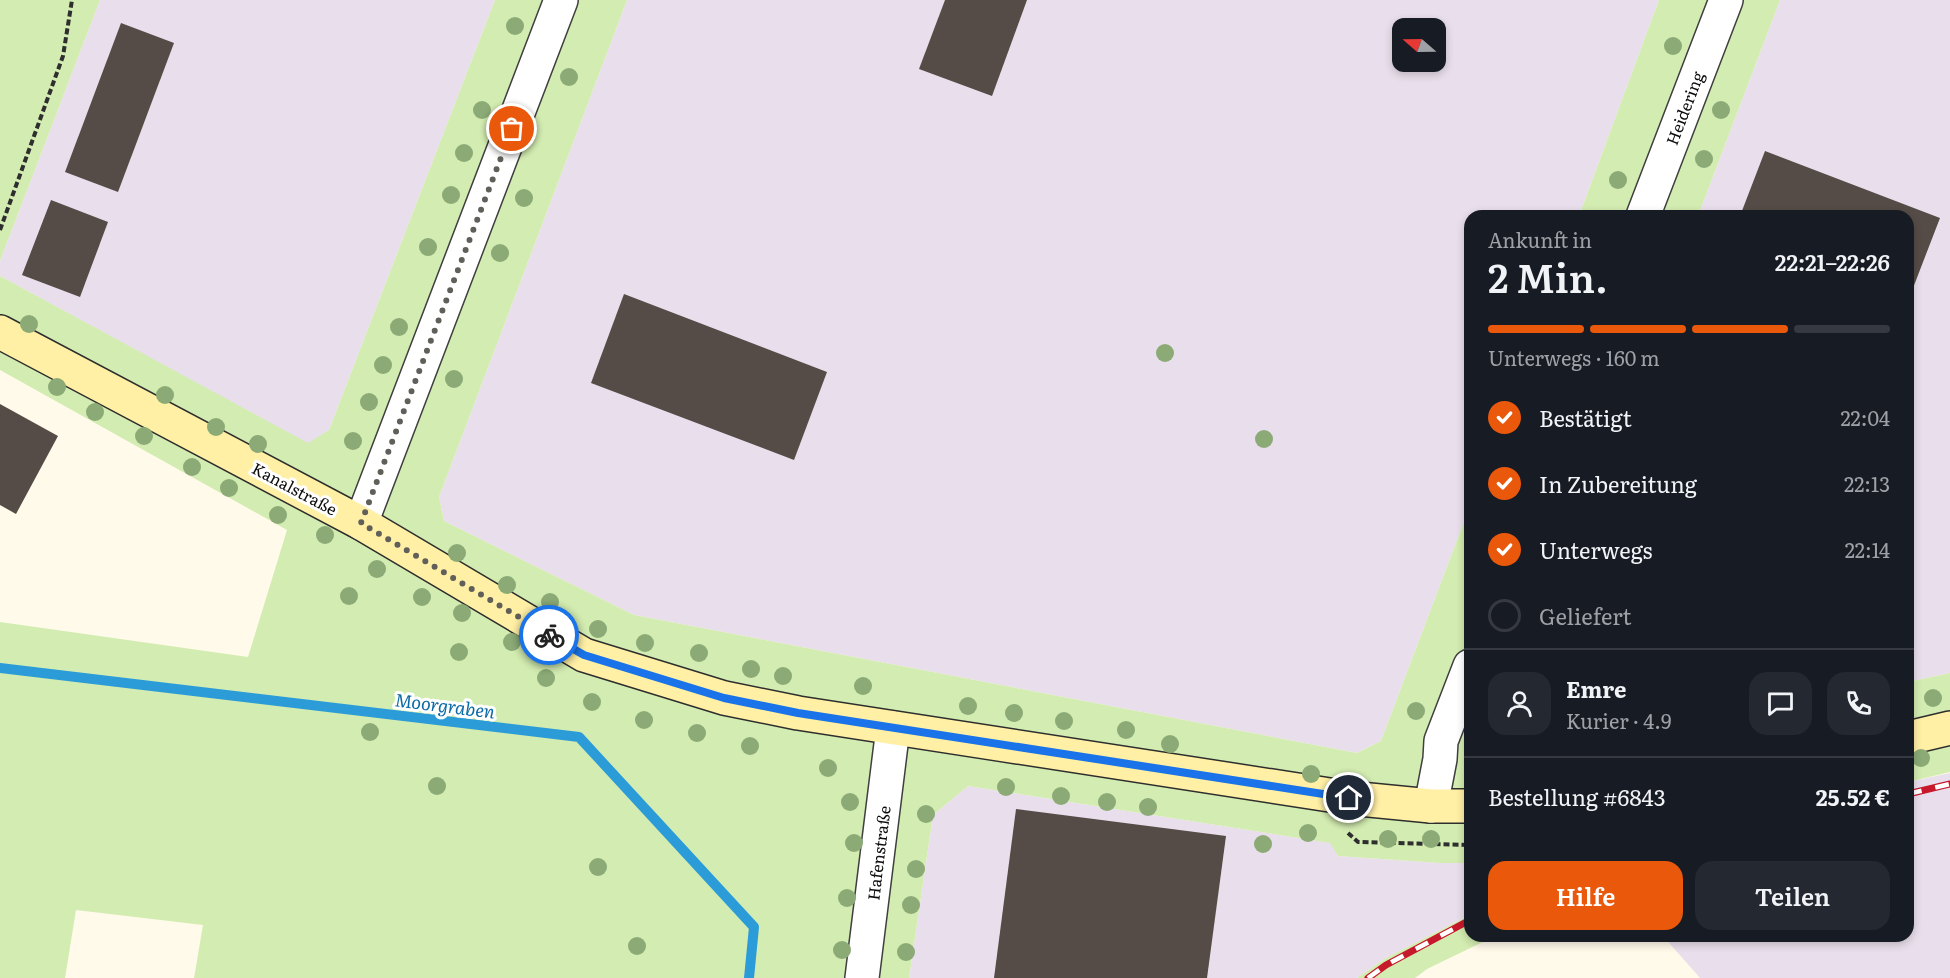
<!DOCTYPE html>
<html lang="de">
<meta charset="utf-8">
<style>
body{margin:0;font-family:Literata,serif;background:#242831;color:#f1f3f6;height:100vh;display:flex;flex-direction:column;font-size:22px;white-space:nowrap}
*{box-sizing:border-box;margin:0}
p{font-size:20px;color:#9ea1a6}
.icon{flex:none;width:33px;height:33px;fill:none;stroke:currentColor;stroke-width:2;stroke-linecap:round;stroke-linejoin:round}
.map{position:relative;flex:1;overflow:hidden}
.panel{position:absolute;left:1464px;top:210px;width:450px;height:732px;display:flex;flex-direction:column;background:#171b24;border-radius:18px;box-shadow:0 3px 9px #0003}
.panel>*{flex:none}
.needle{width:39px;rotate:290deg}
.tools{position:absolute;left:1392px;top:18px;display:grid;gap:12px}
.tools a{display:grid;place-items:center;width:54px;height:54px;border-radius:12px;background:#171b24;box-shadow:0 3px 9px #0003;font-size:30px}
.pin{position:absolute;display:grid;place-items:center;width:51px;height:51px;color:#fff;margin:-26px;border:3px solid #fff;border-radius:50%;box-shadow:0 2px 6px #0007}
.courier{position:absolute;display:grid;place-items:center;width:60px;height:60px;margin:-30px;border:4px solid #1a73e8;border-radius:50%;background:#fff;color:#222;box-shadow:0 2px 8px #0007}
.headline em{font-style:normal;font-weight:600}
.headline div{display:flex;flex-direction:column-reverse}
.headline{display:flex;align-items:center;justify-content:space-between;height:102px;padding:0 24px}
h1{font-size:39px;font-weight:600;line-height:45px}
.bar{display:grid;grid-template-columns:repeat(4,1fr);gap:9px 6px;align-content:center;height:72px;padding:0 24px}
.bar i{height:8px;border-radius:4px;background:#363941}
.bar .active{background:#ea580c}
.bar p{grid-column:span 4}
.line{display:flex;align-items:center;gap:15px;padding:0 24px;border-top:2px solid #363941}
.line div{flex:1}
.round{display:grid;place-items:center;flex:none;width:63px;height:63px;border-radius:18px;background:#242831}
ol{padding:0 24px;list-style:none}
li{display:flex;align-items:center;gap:18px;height:66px}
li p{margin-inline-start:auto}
li .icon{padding:6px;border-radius:50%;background:#ea580c;color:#fff;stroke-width:4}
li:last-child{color:#9ea1a6}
li i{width:33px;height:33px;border:3px solid #363941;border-radius:50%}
.cta{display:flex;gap:12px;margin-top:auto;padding:12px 24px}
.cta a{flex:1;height:69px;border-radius:18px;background:#ea580c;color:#fff;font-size:24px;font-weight:600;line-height:69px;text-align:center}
.cta a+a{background:#242831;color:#f1f3f6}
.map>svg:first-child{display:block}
.industrial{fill:#e9dfec;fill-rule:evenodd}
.green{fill:#d3ecb1}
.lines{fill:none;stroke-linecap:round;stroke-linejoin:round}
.stream{stroke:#2c9cd8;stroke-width:10}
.building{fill:#554c47}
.street-casing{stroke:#3f3f3f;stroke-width:36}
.secondary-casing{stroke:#2e2e2e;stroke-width:36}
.path{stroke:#2e2e2e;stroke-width:4;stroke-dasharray:6 3;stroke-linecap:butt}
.street{stroke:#fff;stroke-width:33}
.secondary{stroke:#fff0a5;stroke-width:33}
.rail-casing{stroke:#c6192b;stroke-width:7}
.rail{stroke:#fff;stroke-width:4.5;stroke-dasharray:14;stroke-linecap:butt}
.tree{fill:#8baa76}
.done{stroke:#615f5a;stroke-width:6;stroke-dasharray:0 10.8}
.route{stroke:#1a73e8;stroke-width:8}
.labels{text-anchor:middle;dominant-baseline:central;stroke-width:6;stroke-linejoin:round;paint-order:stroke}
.street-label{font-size:16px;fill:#0c0c0c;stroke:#fff}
.water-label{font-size:18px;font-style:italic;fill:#0c6ba6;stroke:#fff}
</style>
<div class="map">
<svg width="1950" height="978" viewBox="0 0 1950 978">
<rect width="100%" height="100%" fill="#fffaea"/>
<g class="industrial">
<polygon points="100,0 495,0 329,430 308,444 0,276 0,261"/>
<path d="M627,0h1032l-80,216h-109v290l-89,235 -24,12 -723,-138 -190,-94 -5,-24zM1402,28h34v34h-34z"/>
<polygon points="1780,0 1950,0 1950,673 1908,682 1908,216 1698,216"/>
<polygon points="1950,773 1950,978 1700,978 1663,936 1908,936 1908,782"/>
<polygon points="968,786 1331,843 1338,856 1440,863 1470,863 1470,915 1386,958 1357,978 909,978 933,815"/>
</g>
<g class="green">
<polygon points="0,0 100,0 0,261"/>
<polygon points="495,0 627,0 439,497 444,521 634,615 1357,753 1381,741 1470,506 1470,863 1440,863 1338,856 1330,843 968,786 933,815 909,978 194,978 203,925 76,910 65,978 0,978 0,622 248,657 287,530 0,370 0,276 308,443 329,430"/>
<polygon points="1659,0 1780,0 1698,216 1579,216"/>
<polygon points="1950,673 1950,772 1908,782 1908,682"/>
<polygon points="1470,915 1470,936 1495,936 1427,969 1415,978 1357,978 1386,958"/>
</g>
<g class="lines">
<polyline class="stream" points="0,668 579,737 754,927 749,978"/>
</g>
<g class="building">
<polygon points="945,0 1027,0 992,96 919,69"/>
<polygon points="121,23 174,43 118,192 65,172"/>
<polygon points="1765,151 1940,218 1908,301 1908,216 1740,216"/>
<polygon points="51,200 108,222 80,297 22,275"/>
<polygon points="624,294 827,372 794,460 591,383"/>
<polygon points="0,404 58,436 16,514 0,505"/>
<polygon points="1016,809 1226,836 1207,978 994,978"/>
</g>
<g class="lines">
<defs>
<g id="street">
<polyline points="1643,216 1726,0"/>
<polyline points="361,523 561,0"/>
<polyline points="1431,806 1440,759 1441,741 1470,666"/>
<polyline points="862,978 893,728"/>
</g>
<g id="secondary">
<polyline points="0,332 361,523 584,655 724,698 798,713 1349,798 1431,806 1470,806"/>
<polyline points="1908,738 1950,728"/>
</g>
</defs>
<use href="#street" class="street-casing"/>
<use href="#secondary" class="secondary-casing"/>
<g class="path">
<polyline points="0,230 63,56 72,0"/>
<polyline points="1348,833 1358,842 1470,845"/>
</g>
<use href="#street" class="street"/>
<use href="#secondary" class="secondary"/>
<defs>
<g id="rail">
<polyline points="1908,794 1950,784"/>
<polyline points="1368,978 1386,965 1470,920"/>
</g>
</defs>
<use href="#rail" class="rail-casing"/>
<use href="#rail" class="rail"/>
</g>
<g class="tree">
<circle cx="515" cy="26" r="9"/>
<circle cx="1673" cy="46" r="9"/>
<circle cx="569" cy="77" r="9"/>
<circle cx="482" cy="110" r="9"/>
<circle cx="1721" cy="110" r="9"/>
<circle cx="464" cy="153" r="9"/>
<circle cx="1704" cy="159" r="9"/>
<circle cx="1618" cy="180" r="9"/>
<circle cx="451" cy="195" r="9"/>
<circle cx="524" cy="198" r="9"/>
<circle cx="428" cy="247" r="9"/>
<circle cx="500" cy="253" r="9"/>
<circle cx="29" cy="324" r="9"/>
<circle cx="399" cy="327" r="9"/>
<circle cx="1165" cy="353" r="9"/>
<circle cx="383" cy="365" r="9"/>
<circle cx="454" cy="379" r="9"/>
<circle cx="57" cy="387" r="9"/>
<circle cx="165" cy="395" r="9"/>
<circle cx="369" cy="402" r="9"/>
<circle cx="95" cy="412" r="9"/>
<circle cx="216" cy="427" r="9"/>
<circle cx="144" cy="436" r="9"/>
<circle cx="1264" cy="439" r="9"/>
<circle cx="353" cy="441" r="9"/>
<circle cx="258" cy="444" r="9"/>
<circle cx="192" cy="467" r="9"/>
<circle cx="229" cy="488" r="9"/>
<circle cx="278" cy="515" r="9"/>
<circle cx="325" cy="535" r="9"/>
<circle cx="457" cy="553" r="9"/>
<circle cx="377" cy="569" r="9"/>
<circle cx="507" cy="585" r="9"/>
<circle cx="349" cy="596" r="9"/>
<circle cx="422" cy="597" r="9"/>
<circle cx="550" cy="602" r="9"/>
<circle cx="462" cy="613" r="9"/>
<circle cx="598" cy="629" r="9"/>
<circle cx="512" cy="642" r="9"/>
<circle cx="645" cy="643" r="9"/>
<circle cx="459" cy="652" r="9"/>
<circle cx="699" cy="653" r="9"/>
<circle cx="751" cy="669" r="9"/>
<circle cx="783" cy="676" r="9"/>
<circle cx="546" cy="678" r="9"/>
<circle cx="863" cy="686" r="9"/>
<circle cx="1933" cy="698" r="9"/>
<circle cx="592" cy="702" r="9"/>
<circle cx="968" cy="706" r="9"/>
<circle cx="1416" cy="711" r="9"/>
<circle cx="1014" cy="713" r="9"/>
<circle cx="644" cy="720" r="9"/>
<circle cx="1064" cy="721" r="9"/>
<circle cx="1126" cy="730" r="9"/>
<circle cx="370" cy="732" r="9"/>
<circle cx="697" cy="733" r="9"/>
<circle cx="1170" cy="744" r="9"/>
<circle cx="750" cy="746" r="9"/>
<circle cx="1921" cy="758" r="9"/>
<circle cx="828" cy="768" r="9"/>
<circle cx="1311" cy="774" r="9"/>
<circle cx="437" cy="786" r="9"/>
<circle cx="1006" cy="787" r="9"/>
<circle cx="1061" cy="796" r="9"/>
<circle cx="850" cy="802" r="9"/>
<circle cx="1107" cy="802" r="9"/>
<circle cx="1148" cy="807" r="9"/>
<circle cx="926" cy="814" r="9"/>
<circle cx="1308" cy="833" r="9"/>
<circle cx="1388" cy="839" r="9"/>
<circle cx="1431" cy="839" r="9"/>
<circle cx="854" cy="843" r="9"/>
<circle cx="1263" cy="844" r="9"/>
<circle cx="598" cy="867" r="9"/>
<circle cx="916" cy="869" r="9"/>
<circle cx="847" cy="898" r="9"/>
<circle cx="911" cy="905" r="9"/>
<circle cx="637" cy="946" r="9"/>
<circle cx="842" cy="950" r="9"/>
<circle cx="906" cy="952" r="9"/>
</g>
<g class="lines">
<polyline class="done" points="512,129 361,523 549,635"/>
<polyline class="route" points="549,635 584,655 724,698 798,713 1349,798"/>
</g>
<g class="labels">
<g class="street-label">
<text transform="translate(1684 108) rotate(-69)">Heidering</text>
<text transform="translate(295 488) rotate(28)">Kanalstraße</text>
<text transform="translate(878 853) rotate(-83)">Hafenstraße</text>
</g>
<g class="water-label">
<text transform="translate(445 705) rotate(7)">Moorgraben</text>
</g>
</g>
</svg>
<div class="tools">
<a><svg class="needle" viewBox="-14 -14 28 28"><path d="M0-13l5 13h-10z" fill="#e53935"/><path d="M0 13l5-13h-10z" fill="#9ea1a6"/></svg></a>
</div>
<div class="pin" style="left:512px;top:129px;background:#ea580c"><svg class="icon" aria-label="bag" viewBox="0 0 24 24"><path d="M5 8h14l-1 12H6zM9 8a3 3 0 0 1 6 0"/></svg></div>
<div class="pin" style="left:1349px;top:798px;background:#1f2937"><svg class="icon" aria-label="home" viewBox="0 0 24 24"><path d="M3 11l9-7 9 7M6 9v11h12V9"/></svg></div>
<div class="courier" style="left:549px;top:635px"><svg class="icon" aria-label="bike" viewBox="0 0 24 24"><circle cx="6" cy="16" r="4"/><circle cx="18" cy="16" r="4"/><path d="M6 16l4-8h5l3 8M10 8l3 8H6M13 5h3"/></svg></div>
<section class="panel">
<div class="headline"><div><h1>2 Min.</h1><p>Ankunft in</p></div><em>22:21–22:26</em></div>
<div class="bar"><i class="active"></i><i class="active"></i><i class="active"></i><i></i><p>Unterwegs · 160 m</p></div>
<ol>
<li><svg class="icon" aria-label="check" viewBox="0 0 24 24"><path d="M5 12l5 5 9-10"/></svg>Bestätigt<p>22:04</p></li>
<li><svg class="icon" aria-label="check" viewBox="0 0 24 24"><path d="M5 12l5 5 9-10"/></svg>In Zubereitung<p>22:13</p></li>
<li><svg class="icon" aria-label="check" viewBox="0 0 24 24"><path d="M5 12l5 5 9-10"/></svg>Unterwegs<p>22:14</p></li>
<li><i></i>Geliefert</li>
</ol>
<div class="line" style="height:108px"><a class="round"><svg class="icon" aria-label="person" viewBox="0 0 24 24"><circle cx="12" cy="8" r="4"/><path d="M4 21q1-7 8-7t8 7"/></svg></a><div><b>Emre</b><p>Kurier · 4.9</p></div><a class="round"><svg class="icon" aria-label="chat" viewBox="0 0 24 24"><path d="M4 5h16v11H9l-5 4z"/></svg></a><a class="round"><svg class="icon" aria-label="phone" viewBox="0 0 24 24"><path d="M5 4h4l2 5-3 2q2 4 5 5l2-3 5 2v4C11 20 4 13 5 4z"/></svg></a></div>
<div class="line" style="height:78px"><div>Bestellung #6843</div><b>25.52 €</b></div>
<div class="cta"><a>Hilfe</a><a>Teilen</a></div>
</section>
</div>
